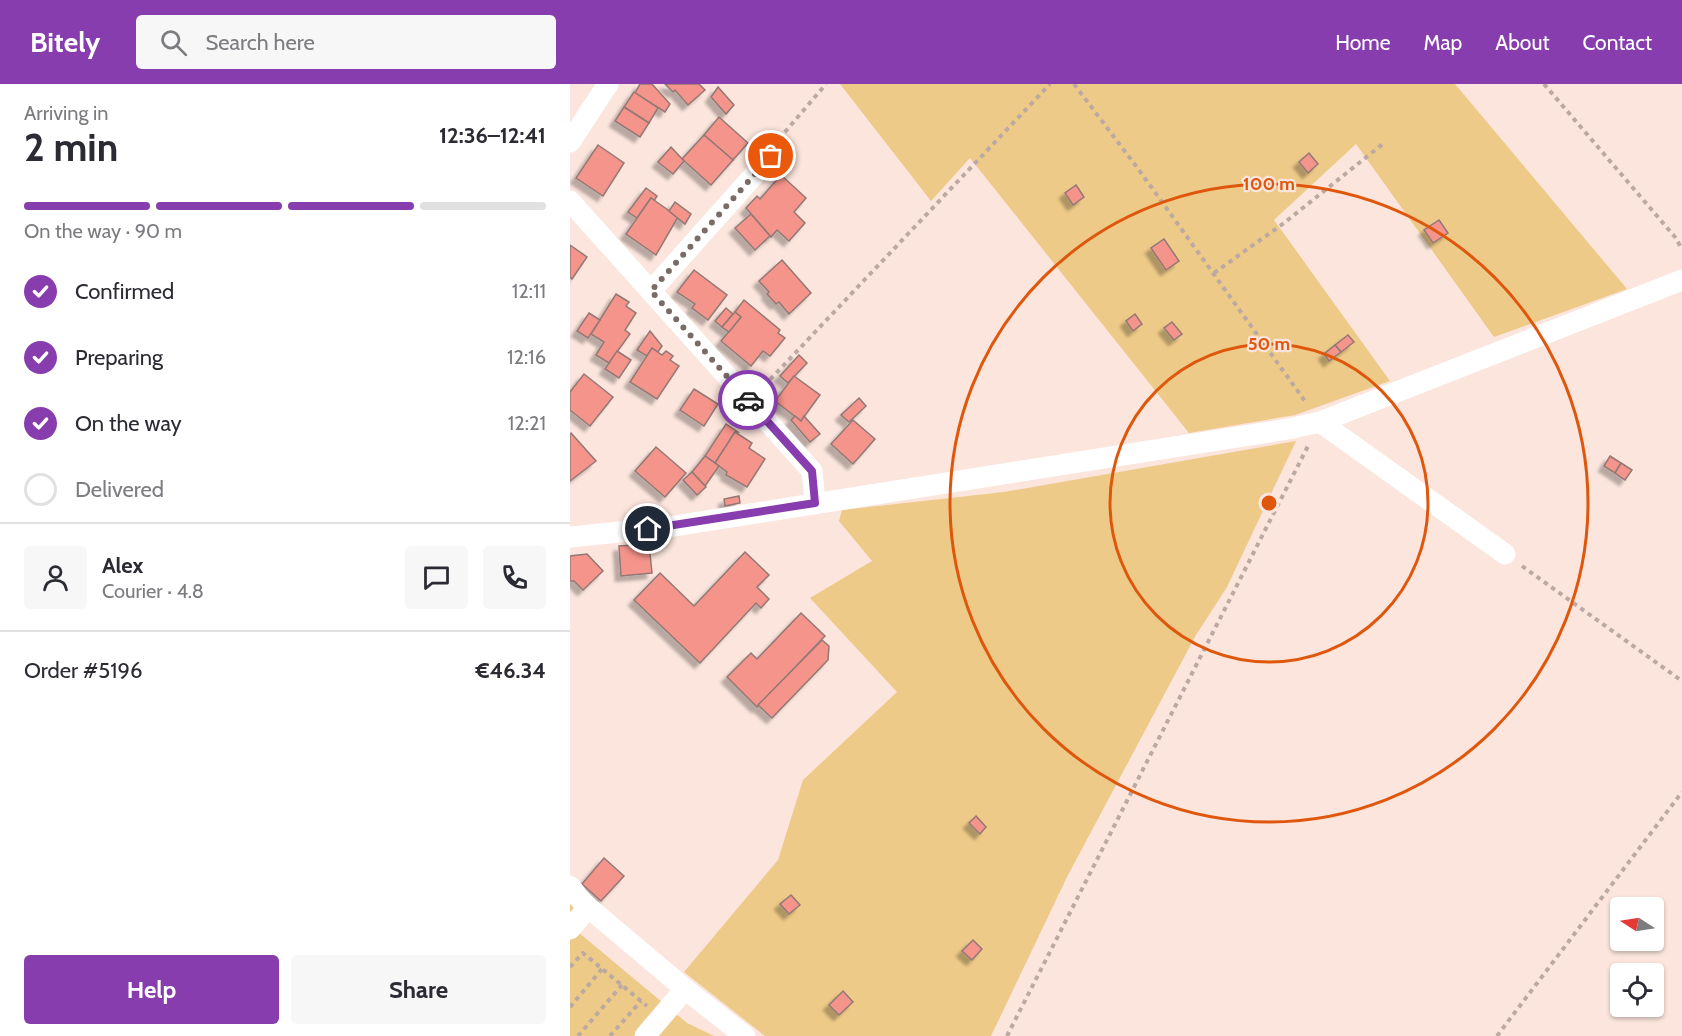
<!DOCTYPE html>
<meta charset="utf-8">
<style>
body{margin:0;font-family:Cabin,sans-serif;background:#f7f7f7;color:#2b2b33;height:100vh;display:flex;flex-direction:column;font-size:22px;white-space:nowrap}
*{box-sizing:border-box;margin:0}
p{font-size:20px;color:#7c7c81}
.icon{flex:none;width:33px;height:33px;fill:none;stroke:currentColor;stroke-width:2;stroke-linecap:round;stroke-linejoin:round}
.map{position:relative;flex:1;overflow:hidden}
.drawer{display:flex;flex-direction:column;background:#fff;width:570px}
.drawer>*{flex:none}
.needle{width:39px;rotate:282deg}
.tools{position:absolute;left:1040px;top:813px;display:grid;gap:12px}
.tools a{display:grid;place-items:center;width:54px;height:54px;border-radius:6px;background:#fff;box-shadow:0 2px 4px #0004;font-size:30px}
.pin{position:absolute;display:grid;place-items:center;width:51px;height:51px;color:#fff;margin:-26px;border:3px solid #fff;border-radius:50%;box-shadow:0 2px 6px #0007}
.courier{position:absolute;display:grid;place-items:center;width:60px;height:60px;margin:-30px;border:4px solid #883daf;border-radius:50%;background:#fff;color:#222;box-shadow:0 2px 8px #0007}
.summary em{font-style:normal;font-weight:700}
.summary div{display:flex;flex-direction:column-reverse}
.summary{display:flex;align-items:center;justify-content:space-between;height:102px;padding:0 24px}
h1{font-size:39px;font-weight:700;line-height:45px}
.bar{display:grid;grid-template-columns:repeat(4,1fr);gap:9px 6px;align-content:center;height:72px;padding:0 24px}
.bar i{height:8px;border-radius:4px;background:#e1e1e2}
.bar .selected{background:#883daf}
.bar p{grid-column:span 4}
.line{display:flex;align-items:center;gap:15px;padding:0 24px;border-top:2px solid #e1e1e2}
.line div{flex:1}
.round{display:grid;place-items:center;flex:none;width:63px;height:63px;border-radius:6px;background:#f7f7f7}
ol{padding:0 24px;list-style:none}
li{display:flex;align-items:center;gap:18px;height:66px}
li p{margin-inline-start:auto}
li .icon{padding:6px;border-radius:50%;background:#883daf;color:#fff;stroke-width:4}
li:last-child{color:#7c7c81}
li i{width:33px;height:33px;border:3px solid #e1e1e2;border-radius:50%}
.cta{display:flex;gap:12px;margin-top:auto;padding:12px 24px}
.cta a{flex:1;height:69px;border-radius:6px;background:#883daf;color:#fff;font-size:24px;font-weight:700;line-height:69px;text-align:center}
.cta a+a{background:#f7f7f7;color:#2b2b33}
header{display:flex;align-items:center;gap:36px;box-sizing:border-box;height:84px;padding:0 30px;background:#883daf;color:#fff}
header strong{font-size:28px}
nav{display:flex;gap:33px;margin-inline-start:auto;font-size:21px}
.search{width:420px;height:54px;background:#f7f7f7;display:flex;align-items:center;gap:15px;box-sizing:border-box;padding:0 21px;border-radius:6px;color:#7c7c81;font-size:22px}
main{display:flex;flex:1;min-height:0}
.map>svg:first-child{display:block}
.green{fill:#eeca88}
.building{fill:#f4948a;stroke:#937875;stroke-width:1.5;filter:url(#shadow)}
.lines{fill:none;stroke-linecap:round;stroke-linejoin:round}
.path{stroke:#bba9a2;stroke-width:4;stroke-dasharray:4.5 4.5;stroke-linecap:butt}
.minor{stroke:#fff;stroke-width:21}
.done{stroke:#796b65;stroke-width:6;stroke-dasharray:0 10.8}
.route{stroke:#883daf;stroke-width:8}
.ring{fill:none;stroke:#df570d;stroke-width:3}
.centre{fill:#df570d;stroke:#fbe5dc;stroke-width:3}
.ring-label{font-size:18px;text-anchor:middle;font-weight:bold;fill:#df570d;stroke:#fbe5dc;stroke-width:4.5;stroke-linejoin:round;paint-order:stroke}
</style>
<header>
<strong>Bitely</strong>
<div class="search"><svg class="icon" aria-label="search" viewBox="0 0 24 24"><circle cx="10" cy="10" r="6"/><path d="M15 15l6 6"/></svg>Search here</div>
<nav><a>Home</a><a>Map</a><a>About</a><a>Contact</a></nav>
</header>
<main>
<section class="drawer">
<div class="summary"><div><h1>2 min</h1><p>Arriving in</p></div><em>12:36–12:41</em></div>
<div class="bar"><i class="selected"></i><i class="selected"></i><i class="selected"></i><i></i><p>On the way · 90 m</p></div>
<ol>
<li><svg class="icon" aria-label="check" viewBox="0 0 24 24"><path d="M5 12l5 5 9-10"/></svg>Confirmed<p>12:11</p></li>
<li><svg class="icon" aria-label="check" viewBox="0 0 24 24"><path d="M5 12l5 5 9-10"/></svg>Preparing<p>12:16</p></li>
<li><svg class="icon" aria-label="check" viewBox="0 0 24 24"><path d="M5 12l5 5 9-10"/></svg>On the way<p>12:21</p></li>
<li><i></i>Delivered</li>
</ol>
<div class="line" style="height:108px"><a class="round"><svg class="icon" aria-label="person" viewBox="0 0 24 24"><circle cx="12" cy="8" r="4"/><path d="M4 21q1-7 8-7t8 7"/></svg></a><div><b>Alex</b><p>Courier · 4.8</p></div><a class="round"><svg class="icon" aria-label="chat" viewBox="0 0 24 24"><path d="M4 5h16v11H9l-5 4z"/></svg></a><a class="round"><svg class="icon" aria-label="phone" viewBox="0 0 24 24"><path d="M5 4h4l2 5-3 2q2 4 5 5l2-3 5 2v4C11 20 4 13 5 4z"/></svg></a></div>
<div class="line" style="height:78px"><div>Order #5196</div><b>€46.34</b></div>
<div class="cta"><a>Help</a><a>Share</a></div>
</section>
<div class="map">
<svg width="1112" height="952" viewBox="0 0 1112 952">
<defs>
<filter id="shadow"><feDropShadow dx="-5.5" dy="5.5" stdDeviation="1.5" flood-color="#0004"/></filter>
</defs>
<rect width="100%" height="100%" fill="#fbe5dc"/>
<g class="green">
<polygon points="270,0 885,0 1057,205 924,253 786,60 704,136 820,297 725,331 619,349 400,74 361,117"/>
<polygon points="726,357 657,503 626,551 497,793 421,952 195,952 114,888 208,776 233,696 327,608 240,514 302,477 269,437 272,426 434,408"/>
<polygon points="0,817 11,831 8,848 117,939 144,952 0,952"/>
</g>
<g class="building">
<polygon points="70,0 82,0 100,20 95,28 65,9"/>
<polygon points="95,0 129,0 135,6 118,21 105,6 103,8"/>
<polygon points="148,3 164,21 156,30 141,13"/>
<polygon points="64,8 88,24 79,39 54,23"/>
<polygon points="54,23 79,39 70,53 45,37"/>
<polygon points="149,33 178,59 163,76 134,51"/>
<polygon points="134,51 163,76 141,101 112,75"/>
<polygon points="28,61 54,79 33,112 6,94"/>
<polygon points="101,63 114,77 103,90 88,78"/>
<polygon points="739,69 748,80 738,89 729,78"/>
<polygon points="211,91 236,114 224,128 235,139 219,157 207,146 201,153 176,124 187,112 190,115"/>
<polygon points="506,101 514,113 503,121 495,109"/>
<polygon points="76,104 87,112 84,117 81,114 67,134 58,128"/>
<polygon points="81,114 108,133 86,171 56,150"/>
<polygon points="105,118 121,130 115,140 99,127"/>
<polygon points="181,130 200,152 185,166 165,144"/>
<polygon points="869,136 878,149 863,159 854,146"/>
<polygon points="594,155 609,177 596,186 581,164"/>
<polygon points="0,161 17,173 2,195 0,193"/>
<polygon points="212,176 241,209 219,230 209,218 206,220 197,210 199,208 189,197"/>
<polygon points="124,186 157,211 138,236 122,224 125,220 107,208"/>
<polygon points="46,210 59,218 56,222 66,229 55,246 60,250 39,279 26,271 34,258 21,250"/>
<polygon points="174,216 210,246 208,249 215,254 200,272 193,267 181,282 151,257 171,233 165,228"/>
<polygon points="156,224 163,230 152,243 145,237"/>
<polygon points="165,228 171,233 159,248 152,243"/>
<polygon points="19,229 30,236 18,254 7,247"/>
<polygon points="565,230 572,240 563,247 556,237"/>
<polygon points="602,238 612,250 604,256 594,244"/>
<polygon points="80,247 92,262 88,268 82,264 77,272 67,266"/>
<polygon points="778,251 784,258 771,268 765,261"/>
<polygon points="765,261 771,268 759,277 754,270"/>
<polygon points="82,264 92,271 96,267 103,272 100,276 109,282 87,315 60,298"/>
<polygon points="47,267 61,276 49,294 35,285"/>
<polygon points="229,271 237,279 218,299 210,292"/>
<polygon points="14,290 43,313 20,342 0,326 0,308"/>
<polygon points="224,292 250,311 231,337 205,317"/>
<polygon points="124,305 148,320 134,342 110,326"/>
<polygon points="289,314 296,322 279,338 271,331"/>
<polygon points="225,332 231,337 234,332 250,350 240,358 221,336"/>
<polygon points="283,336 305,355 283,380 261,360"/>
<polygon points="156,340 168,348 165,348 145,379 135,372"/>
<polygon points="165,348 182,359 179,364 195,375 177,403 156,391 157,388 145,379"/>
<polygon points="1,349 26,377 0,397 0,350"/>
<polygon points="86,363 116,389 95,413 65,387"/>
<polygon points="135,372 149,382 135,402 122,388"/>
<polygon points="1040,372 1051,379 1045,389 1034,382"/>
<polygon points="1051,379 1062,386 1055,396 1045,389"/>
<polygon points="122,388 136,403 127,411 113,396"/>
<polygon points="169,412 170,419 155,422 154,415"/>
<polygon points="79,460 82,489 51,492 49,462"/>
<polygon points="175,468 199,491 187,503 199,515 191,524 186,519 130,579 64,516 90,489 124,522"/>
<polygon points="17,470 33,487 13,506 4,497 0,497 0,472"/>
<polygon points="231,529 255,552 187,623 157,593 181,569 187,575"/>
<polygon points="252,556 259,562 258,576 202,634 188,621"/>
<polygon points="406,732 416,743 410,750 399,739"/>
<polygon points="34,774 54,792 31,817 12,800"/>
<polygon points="221,811 230,821 219,830 210,820"/>
<polygon points="403,856 412,865 402,876 392,867"/>
<polygon points="273,907 283,918 269,931 259,921"/>
</g>
<g class="lines">
<g class="path">
<polyline points="504,0 569,86 737,320"/>
<polyline points="974,0 1105,153 1112,165"/>
<polyline points="209,55 256,0"/>
<polyline points="644,189 714,139 814,59"/>
<polyline points="194,302 480,0"/>
<polyline points="952,482 1112,597"/>
<polyline points="0,883 13,869 77,922"/>
<polyline points="0,923 32,885"/>
<polyline points="8,952 52,901"/>
<polyline points="40,952 71,917"/>
<polyline points="437,952 738,362"/>
<polyline points="927,952 1112,708"/>
</g>
<g class="minor">
<polyline points="0,58 38,0"/>
<polyline points="0,117 242,387 245,419"/>
<polyline points="81,207 201,72"/>
<polyline points="750,338 935,470"/>
<polyline points="0,453 98,443 718,345 750,338 1112,196"/>
<polyline points="0,802 8,813 18,823 115,905 175,952"/>
<polyline points="0,845 18,823"/>
<polyline points="75,952 115,905"/>
</g>
</g>
<g class="lines">
<polyline class="done" points="178,316 81,207 201,72"/>
<polyline class="route" points="78,445 245,419 242,387 178,316"/>
</g>
<g class="ring">
<circle cx="699" cy="419" r="159"/>
<circle cx="699" cy="419" r="319"/>
</g>
<circle cx="699" cy="419" r="9" class="centre"/>
<g class="ring-label">
<text x="699" y="106">100 m</text>
<text x="699" y="266">50 m</text>
</g>
</svg>
<div class="tools">
<a><svg class="needle" viewBox="-14 -14 28 28"><path d="M0-13l5 13h-10z" fill="#e53935"/><path d="M0 13l5-13h-10z" fill="#7c7c81"/></svg></a>
<a><svg class="icon" aria-label="locate" viewBox="0 0 24 24"><circle cx="12" cy="12" r="6"/><path d="M12 2v4M12 18v4M2 12h4M18 12h4"/></svg></a>
</div>
<div class="pin" style="left:201px;top:72px;background:#ea580c"><svg class="icon" aria-label="bag" viewBox="0 0 24 24"><path d="M5 8h14l-1 12H6zM9 8a3 3 0 0 1 6 0"/></svg></div>
<div class="pin" style="left:78px;top:445px;background:#1f2937"><svg class="icon" aria-label="home" viewBox="0 0 24 24"><path d="M3 11l9-7 9 7M6 9v11h12V9"/></svg></div>
<div class="courier" style="left:178px;top:316px"><svg class="icon" aria-label="car" viewBox="0 0 24 24"><path d="M5 17H2v-5l4-1 3-4h7l3 4 3 1v5h-3M9 17h6M6 11h13"/><circle cx="7" cy="17" r="2"/><circle cx="17" cy="17" r="2"/></svg></div>
</div>
</main>
